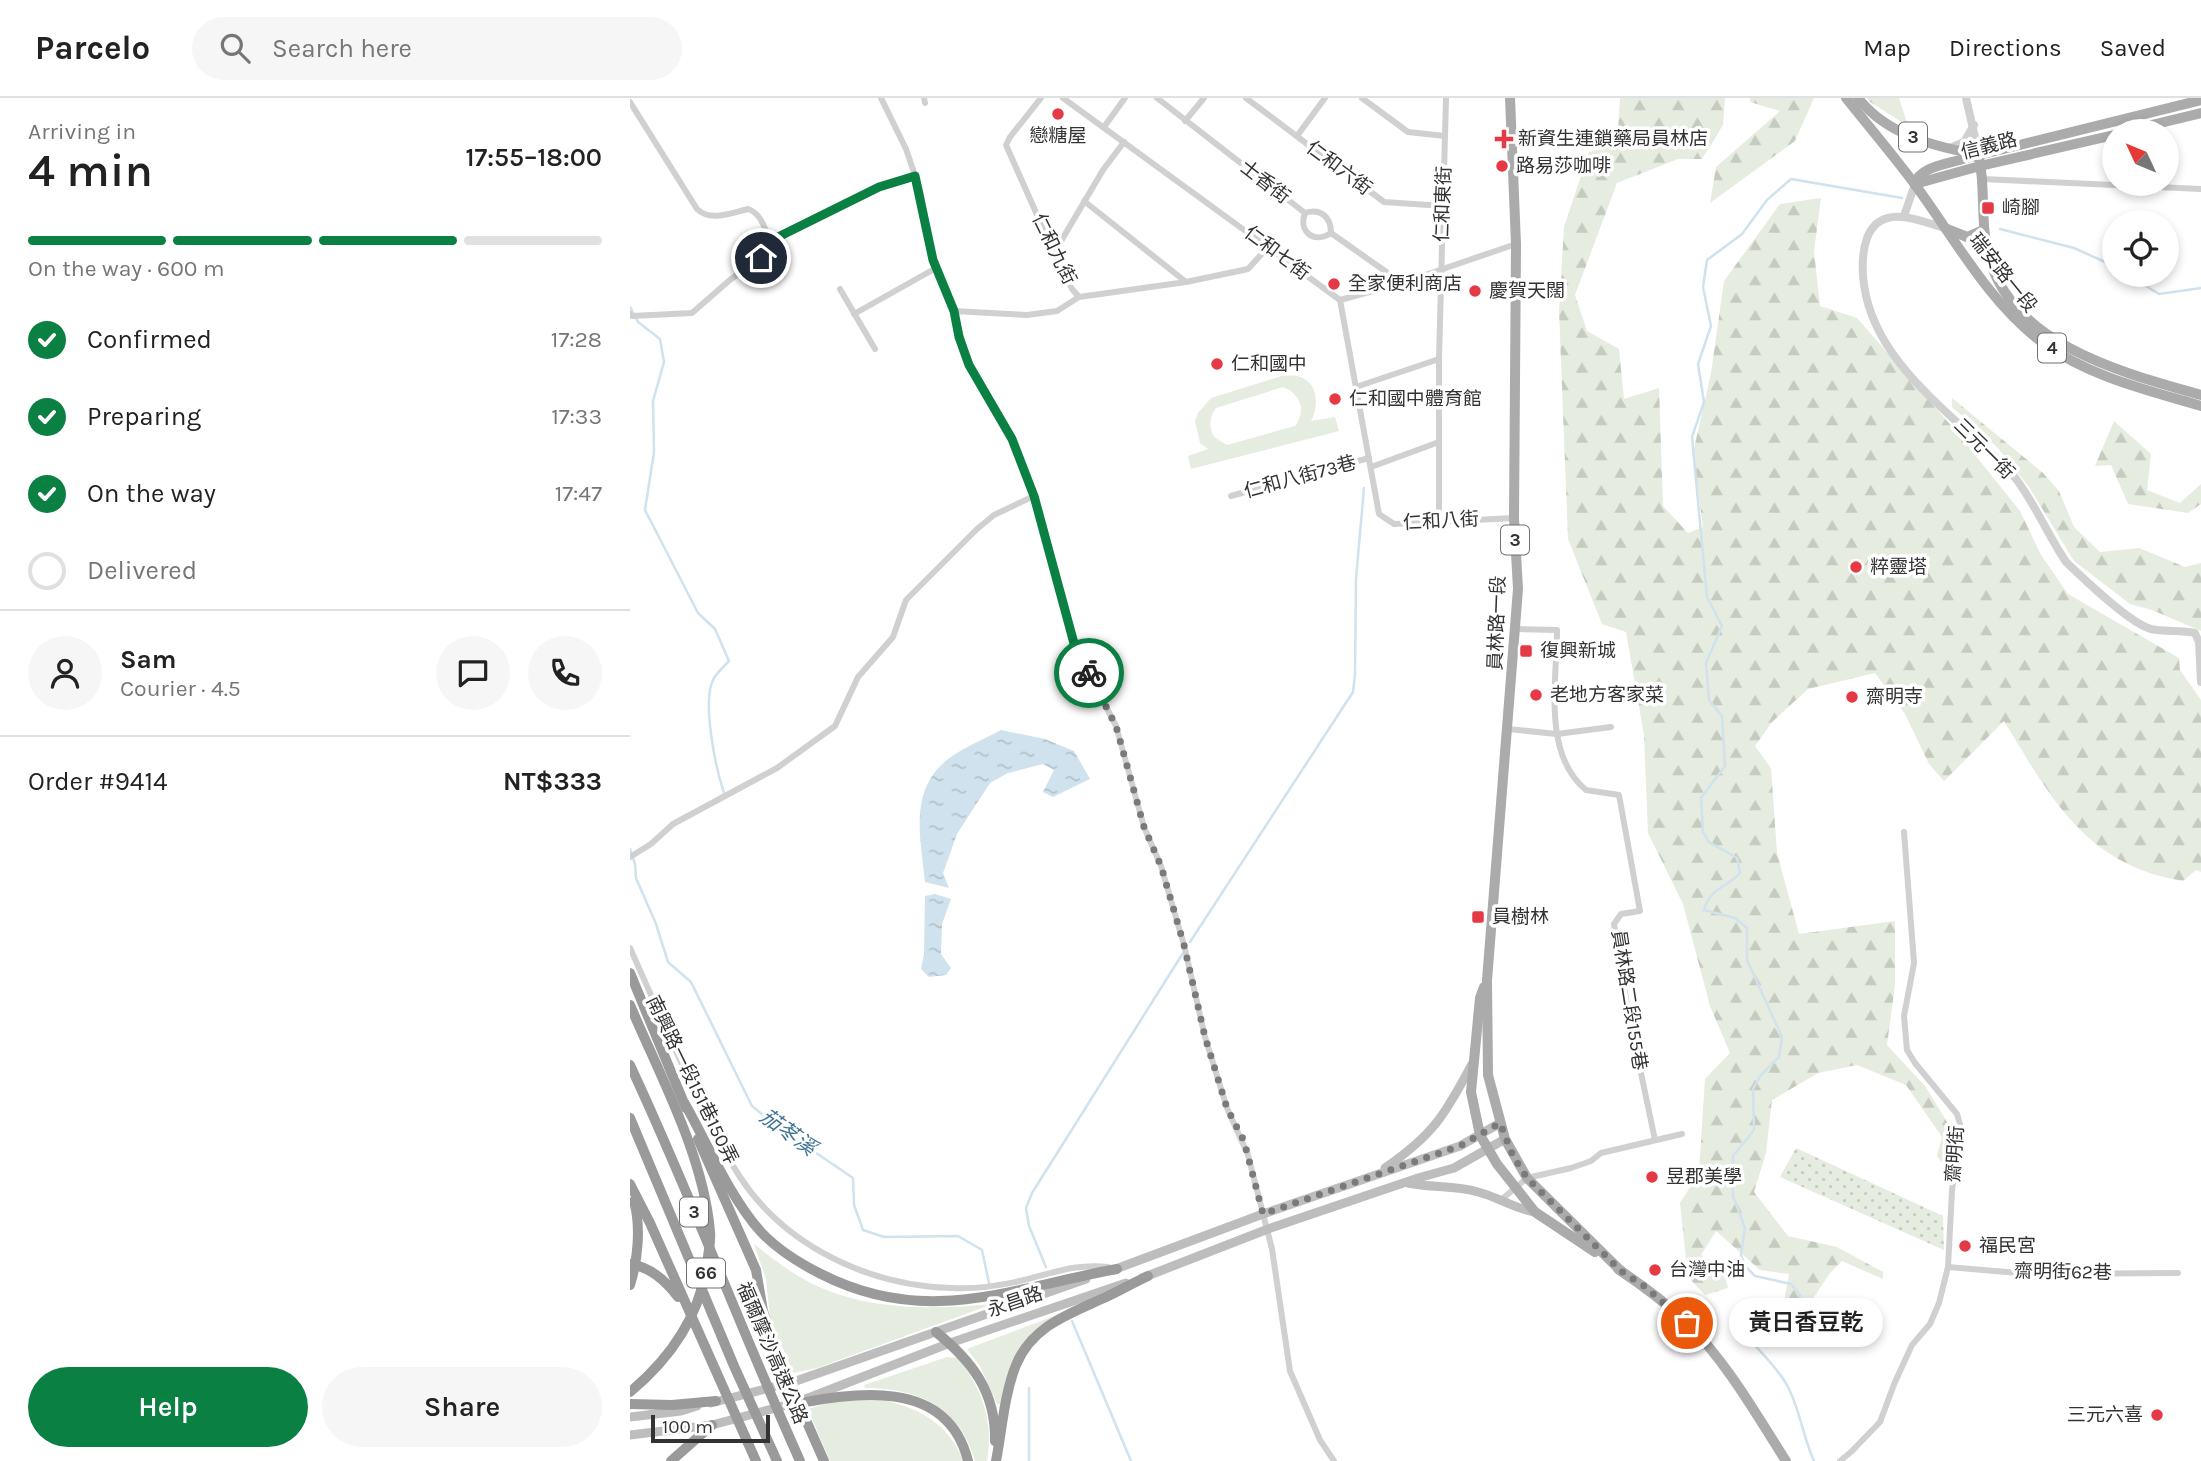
<!DOCTYPE html>
<meta charset="utf-8">
<style>
body{margin:0;font-family:Karla,"Noto Sans TC",sans-serif;background:#f6f6f6;color:#222;height:100vh;display:flex;flex-direction:column;font-size:26px;white-space:nowrap}
*{box-sizing:border-box;margin:0}
p{font-size:23px;color:#767676}
.icon{flex:none;width:38px;height:38px;fill:none;stroke:currentColor;stroke-width:2;stroke-linecap:round;stroke-linejoin:round}
.map{position:relative;flex:1;overflow:hidden}
.side{display:flex;flex-direction:column;background:#fff;width:630px}
.side>*{flex:none}
.needle{width:46px;rotate:314deg}
.tools{position:absolute;left:1472px;top:21px;display:grid;gap:14px}
.tools a{display:grid;place-items:center;width:77px;height:77px;border-radius:50%;background:#fff;box-shadow:0 4px 10px #0003;font-size:35px}
.scale{position:absolute;left:21px;bottom:18px;width:119px;box-sizing:border-box;padding-left:7px;border:4px solid #333;border-top:0;font-size:19px;line-height:24px;white-space:nowrap;color:#333;-webkit-text-stroke:5px #fff;paint-order:stroke}
.pin{position:absolute;display:grid;place-items:center;width:60px;height:60px;color:#fff;margin:-30px;border:4px solid #fff;border-radius:50%;box-shadow:0 2px 7px #0007}
.courier{position:absolute;display:grid;place-items:center;width:70px;height:70px;margin:-35px;border:5px solid #0b8043;border-radius:50%;background:#fff;color:#222;box-shadow:0 2px 9px #0007}
.bubble{position:absolute;height:49px;border-radius:24px;background:#fff;box-shadow:0 4px 10px #0003;font-size:23px;font-weight:600;line-height:49px;text-align:center}
.overview em{font-style:normal;font-weight:600}
.overview div{display:flex;flex-direction:column-reverse}
.overview{display:flex;align-items:center;justify-content:space-between;height:119px;padding:0 28px}
h1{font-size:46px;font-weight:600;line-height:52px}
.bar{display:grid;grid-template-columns:repeat(4,1fr);gap:10px 7px;align-content:center;height:84px;padding:0 28px}
.bar i{height:9px;border-radius:5px;background:#e0e0e0}
.bar .active{background:#0b8043}
.bar p{grid-column:span 4}
.line{display:flex;align-items:center;gap:18px;padding:0 28px;border-top:2px solid #e0e0e0}
.line div{flex:1}
.round{display:grid;place-items:center;flex:none;width:74px;height:74px;border-radius:37px;background:#f6f6f6}
ol{padding:0 28px;list-style:none}
li{display:flex;align-items:center;gap:21px;height:77px}
li p{margin-inline-start:auto}
li .icon{padding:7px;border-radius:50%;background:#0b8043;color:#fff;stroke-width:4}
li:last-child{color:#767676}
li i{width:38px;height:38px;border:4px solid #e0e0e0;border-radius:50%}
.button{display:flex;gap:14px;margin-top:auto;padding:14px 28px}
.button a{flex:1;height:80px;border-radius:42px;background:#0b8043;color:#fff;font-size:28px;font-weight:600;line-height:80px;text-align:center}
.button a+a{background:#f6f6f6;color:#222}
header{display:flex;align-items:center;gap:42px;box-sizing:border-box;height:98px;padding:0 35px;background:#fff;border-bottom:2px solid #e0e0e0}
header strong{font-size:33px}
nav{display:flex;gap:38px;margin-inline-start:auto;font-size:24px}
.search{width:490px;height:63px;background:#f6f6f6;display:flex;align-items:center;gap:18px;box-sizing:border-box;padding:0 24px;border-radius:38px;color:#767676;font-size:26px}
main{display:flex;flex:1;min-height:0}
.map>svg:first-child{display:block}
.green{fill:#e6ecdf;fill-rule:evenodd}
.forest{fill:url(#forest-firs)}
.park{fill:url(#park-dots)}
.water{fill:url(#water-ripples)}
.lines{fill:none;stroke-linecap:round;stroke-linejoin:round}
.stream{stroke:#cfe2ee;stroke-width:2.5}
.minor{stroke:#d0d0d0;stroke-width:6}
.tertiary{stroke:#d0d0d0;stroke-width:8}
.secondary{stroke:#bdbdbd;stroke-width:9}
.primary{stroke:#ababab;stroke-width:10}
.motorway{stroke:#9a9a9a;stroke-width:10}
.done{stroke:#7a7a7a;stroke-width:7;stroke-dasharray:0 12.6}
.route{stroke:#0b8043;stroke-width:9}
.poi-dot{fill:#e63946;stroke:#fff;stroke-width:2.5}
.labels{text-anchor:middle;dominant-baseline:central;stroke-width:7;stroke-linejoin:round;paint-order:stroke}
.shield{fill:#fff;stroke:#707070;stroke-width:2}
.shield-label{font-size:18px;font-weight:bold;fill:#333}
.poi-label{font-size:19px;fill:#333;stroke:#fff;text-anchor:start}
.street-label{font-size:19px;fill:#333;stroke:#fff}
.water-label{font-size:21px;font-style:italic;fill:#3f7597;stroke:#fff}
</style>
<header>
<strong>Parcelo</strong>
<div class="search"><svg class="icon" aria-label="search" viewBox="0 0 24 24"><circle cx="10" cy="10" r="6"/><path d="M15 15l6 6"/></svg>Search here</div>
<nav><a>Map</a><a>Directions</a><a>Saved</a></nav>
</header>
<main>
<section class="side">
<div class="overview"><div><h1>4 min</h1><p>Arriving in</p></div><em>17:55–18:00</em></div>
<div class="bar"><i class="active"></i><i class="active"></i><i class="active"></i><i></i><p>On the way · 600 m</p></div>
<ol>
<li><svg class="icon" aria-label="check" viewBox="0 0 24 24"><path d="M5 12l5 5 9-10"/></svg>Confirmed<p>17:28</p></li>
<li><svg class="icon" aria-label="check" viewBox="0 0 24 24"><path d="M5 12l5 5 9-10"/></svg>Preparing<p>17:33</p></li>
<li><svg class="icon" aria-label="check" viewBox="0 0 24 24"><path d="M5 12l5 5 9-10"/></svg>On the way<p>17:47</p></li>
<li><i></i>Delivered</li>
</ol>
<div class="line" style="height:126px"><a class="round"><svg class="icon" aria-label="person" viewBox="0 0 24 24"><circle cx="12" cy="8" r="4"/><path d="M4 21q1-7 8-7t8 7"/></svg></a><div><b>Sam</b><p>Courier · 4.5</p></div><a class="round"><svg class="icon" aria-label="chat" viewBox="0 0 24 24"><path d="M4 5h16v11H9l-5 4z"/></svg></a><a class="round"><svg class="icon" aria-label="phone" viewBox="0 0 24 24"><path d="M5 4h4l2 5-3 2q2 4 5 5l2-3 5 2v4C11 20 4 13 5 4z"/></svg></a></div>
<div class="line" style="height:91px"><div>Order #9414</div><b>NT$333</b></div>
<div class="button"><a>Help</a><a>Share</a></div>
</section>
<div class="map">
<svg width="1571" height="1363" viewBox="0 0 1571 1363">
<defs>
<pattern id="forest-firs" width="22" height="20" patternUnits="userSpaceOnUse" patternTransform="scale(1.75)"><rect width="22" height="20" fill="#e6ecdf"/><path d="M5 1l3.5 6h-7zM16 11l3.5 6h-7z" fill="#c6cbc0"/></pattern>
<pattern id="park-dots" width="8" height="8" patternUnits="userSpaceOnUse" patternTransform="scale(1.75)"><rect width="8" height="8" fill="#e6ecdf"/><path d="M2 2h.1M6 6h.1" fill="none" stroke="#c6cbc0" stroke-width="1.8" stroke-linecap="round"/></pattern>
<pattern id="water-ripples" width="26" height="14" patternUnits="userSpaceOnUse" patternTransform="scale(1.75)"><rect width="26" height="14" fill="#cfe2ee"/><path d="M2 4q2-2 4 0t4 0M15 11q2-2 4 0t4 0" fill="none" stroke="#b2c2cd"/></pattern>
</defs>
<rect width="100%" height="100%" fill="#fff"/>
<g class="green">
<path d="M655,277c4,1 8,0 12,1 22,5 22,30 14,45l24,-4 4,14 -148,38 -3,-13 20,-7 -8,-6 -5,-22 3,-8 13,-15zM653,289c17,6 24,24 12,39l-68,19 -13,-8c-5,-10 -5,-20 2,-29z"/>
<path d="M124,1146c17,13 34,27 53,37 57,30 124,29 186,23l-176,64 -24,5 -23,-55 -4,-39z"/>
<polygon points="424,1218 412,1227 371,1306 367,1306 350,1268 337,1251"/>
<path d="M317,1259l11,1c24,30 36,65 29,103h-12c-15,-54 -57,-73 -110,-73l-1,-3z"/>
<path d="M249,1301c38,8 70,24 84,62h-133l-22,-52 28,-8z"/>
</g>
<g class="forest">
<path d="M990,0h105l-2,27 -21,34h-24l-61,24 -42,112 12,36 32,18 5,50 35,-11 4,118 25,27 15,-6 -10,-74 18,-80 13,-92 56,-77 41,-6 -7,53 6,55 37,12 98,112 65,81 21,44 27,39 111,64 1,12 21,30v172l-5,-2 -13,11c-98,-16 -132,-83 -179,-160l-60,60 -15,-17 -24,-50 -30,-41 -67,16 -36,33 -17,24 16,22 6,85 22,81 96,-13v64l-8,60 38,41 27,44 -7,37 -8,-11 5,-19 -36,-52 -49,-20 -39,8 -46,27 -6,53 -12,39 34,44 49,11 46,25v7l-41,-18 -12,12 -16,24 -30,35 -3,-15 8,-43 -29,-4 -44,-39 -15,24 21,11 6,22 -23,7 -17,-18 -8,-74 19,-30 6,-94 25,-26 -20,-47 -27,-102 -35,-71 -4,-98 -18,-103 -24,-8 -34,-85 -9,-228 5,-84 25,-75 28,-7z"/>
<polygon points="1120,0 1184,0 1165,43 1080,105 1086,69 1150,13 1120,4"/>
<polygon points="1237,0 1269,0 1278,28 1240,4"/>
<polygon points="1322,300 1413,375 1429,393 1444,429 1470,454 1509,450 1555,469 1571,465 1571,533 1522,512 1500,506 1444,463 1399,389 1367,349 1322,309"/>
<polygon points="1484,323 1521,356 1517,392 1550,405 1571,386 1571,406 1558,415 1498,406 1481,367 1465,368"/>
</g>
<polygon class="park" points="1166,1050 1313,1118 1314,1152 1150,1079"/>
<g class="water">
<path d="M371,632l44,9 29,12 16,28 -37,18 -10,-5 11,-22 -11,-6 -35,9 -18,10 -33,51 -14,39 6,15 -24,-6c-5,-48 -18,-99 32,-129 14,-9 29,-15 44,-23z"/>
<polygon points="305,796 321,801 312,826 311,856 321,870 316,877 299,879 291,871 294,856 295,798"/>
</g>
<g class="lines">
<g class="stream">
<polyline points="1370,131 1444,150 1484,168"/>
<polyline points="1498,177 1529,196 1571,190"/>
<path d="M0,209l8,15 22,17 4,23 -11,39 1,51 -9,58 53,103 17,16 14,32c-5,5 -11,11 -15,17 -13,22 2,91 10,115"/>
<polyline points="0,751 5,766 6,780 26,826 38,864 61,884 122,1008 145,1027 223,1080 224,1107 233,1132 254,1139 328,1138 352,1152 359,1185"/>
<polyline points="560,844 723,594 725,577 726,481 734,390"/>
<polyline points="416,1169 399,1128 396,1110 402,1095 553,855"/>
<polyline points="442,1223 501,1363"/>
<polyline points="399,1290 399,1363"/>
<path d="M1184,1363c-11,-24 -14,-51 -26,-74 -8,-16 -24,-31 -35,-44 14,-17 42,-24 47,-48l-9,-11 -36,-8 -10,-10 -4,-11 4,-27 -12,-32v-40l21,-26 -1,-41 8,-14 18,-18 3,-20 -35,-77v-32l-12,-10 -31,-8c6,-22 22,-22 36,-37l-3,-15 -28,-16 -6,-10 -2,-34 24,-32 -3,-50 -13,-16 -3,-37 16,-37 -15,-29 -15,-160 12,-35 -6,-38 13,-38 -8,-39 4,-27 35,-26 25,-34 24,-21 111,19"/>
</g>
<g class="minor">
<polyline points="251,0 276,51 290,92 303,162 324,213 339,267 382,341 412,423 445,549 486,628 514,729 531,768 554,847 575,939 597,1010 618,1057 642,1151 660,1273 690,1342 704,1363"/>
<polyline points="294,0 295,5"/>
<polyline points="411,0 380,39 376,47 424,155 442,191 449,199 556,184 618,171 639,148"/>
<polyline points="433,0 710,202 772,185 886,146"/>
<path d="M527,0l148,115c16,-5 26,4 26,20"/>
<polyline points="616,0 754,104 813,108"/>
<polyline points="732,0 778,34 815,38"/>
<path d="M0,4l67,107c13,13 35,4 51,0 13,4 17,20 22,32"/>
<polyline points="555,23 574,0"/>
<polyline points="474,29 495,0"/>
<polyline points="667,38 695,0"/>
<polyline points="1352,81 1571,91"/>
<polyline points="454,103 556,184"/>
<path d="M675,115c-7,19 9,31 26,20"/>
<polyline points="701,135 772,185"/>
<polyline points="424,155 473,72 494,44"/>
<polyline points="210,191 245,251"/>
<polyline points="710,202 749,416 764,426 884,420"/>
<polyline points="324,213 397,217 427,213 449,199"/>
<polyline points="0,216 2,218 62,215 101,181 131,160 140,151 140,143 249,89 285,78"/>
<polyline points="224,216 306,170"/>
<polyline points="726,289 809,261"/>
<polyline points="741,369 809,344"/>
<polyline points="601,398 739,360"/>
<polyline points="809,422 809,261 816,0"/>
<path d="M887,531l40,1c0,50 -15,124 29,160l33,5 21,116 -19,3 -7,10 14,87 27,129"/>
<polyline points="878,631 927,636 981,629"/>
<polyline points="0,759 21,746 43,726 147,670 205,628 228,579 263,539 276,502 347,431 364,417 404,398"/>
<path d="M0,850c18,40 36,80 54,121 17,36 34,74 56,108 46,70 130,109 212,111 23,1 46,-2 68,-7 31,-7 55,-18 88,-14"/>
<polyline points="871,1102 897,1080 941,1070 961,1063 971,1055 1052,1036"/>
<polyline points="1318,1169 1400,1176 1548,1175"/>
<polyline points="1210,1363 1221,1354 1250,1324 1265,1284 1282,1247 1300,1226 1309,1205 1318,1169 1322,1093 1330,1026 1327,1016 1285,965 1277,952 1274,918 1284,865 1274,734"/>
</g>
<g class="tertiary">
<polyline points="1336,0 1349,57"/>
<polyline points="1320,50 1334,44 1344,27"/>
<polyline points="1274,118 1285,86"/>
<path d="M1317,131c-26,-8 -66,-27 -80,9 -5,14 -5,32 -3,47 10,71 74,118 122,164 9,8 19,17 27,26 21,26 34,59 53,87 17,16 64,62 85,67 14,3 29,1 44,4l4,9 2,40"/>
</g>
<g class="secondary">
<path d="M755,1070c48,-33 60,-53 87,-104"/>
<path d="M778,1085c23,5 47,2 70,9 20,5 37,17 57,20"/>
<polyline points="483,1172 633,1116 830,1048 870,1025"/>
<polyline points="512,1180 638,1131 788,1080 824,1070 875,1041"/>
<polyline points="173,1302 320,1245 496,1185"/>
<polyline points="81,1305 166,1283 456,1181"/>
<polyline points="0,1319 51,1313 67,1308"/>
<polyline points="0,1337 82,1327 153,1308"/>
</g>
<g class="primary">
<polyline points="880,0 886,146 884,420 888,491 857,882 858,977 875,1041 897,1080 991,1173"/>
<path d="M1216,0c23,29 48,58 70,88 39,53 73,117 127,157 47,34 104,47 158,63"/>
<path d="M1228,0c28,36 74,48 117,56"/>
<polyline points="1497,33 1571,15"/>
<path d="M1349,57c0,9 3,18 3,26 2,28 0,53 8,80 27,86 135,112 211,134"/>
<path d="M1285,86c4,-17 32,-20 48,-25l238,-59"/>
<polyline points="1285,86 1350,68 1484,37"/>
<polyline points="1317,131 1337,139 1353,132"/>
<polyline points="854,889 850,900 841,994 850,1037 867,1066 905,1114 965,1154"/>
<path d="M988,1171c24,16 47,33 68,53 40,39 70,92 100,139"/>
</g>
<g class="motorway">
<polyline points="0,875 56,1010"/>
<path d="M0,907c30,71 73,149 80,226 1,8 -1,17 -2,26 -6,55 -36,100 -78,135"/>
<path d="M0,967c61,130 111,265 170,396"/>
<path d="M55,1006c22,39 46,95 76,128 17,18 38,31 60,42 106,54 190,14 296,-5"/>
<polyline points="0,1020 104,1268 147,1363"/>
<polyline points="68,1041 126,1172 133,1213 146,1254 194,1363"/>
<polyline points="0,1086 20,1125 126,1363"/>
<path d="M0,1166c21,3 36,17 48,33"/>
<path d="M0,1187c8,-26 11,-58 4,-84"/>
<path d="M306,1234c36,29 60,60 59,109"/>
<polyline points="0,1306 42,1307 86,1303"/>
<path d="M159,1307c64,-12 158,-29 179,56"/>
<polyline points="41,1363 82,1327"/>
<path d="M366,1363c6,-31 8,-66 20,-96 16,-39 53,-51 88,-67 15,-7 29,-15 44,-22"/>
</g>
</g>
<g class="lines">
<polyline class="done" points="459,575 486,628 514,729 531,768 554,847 575,939 597,1010 614,1043 633,1116 830,1048 870,1025 883,1058 897,1080 991,1173 1014,1188 1057,1225"/>
<polyline class="route" points="131,160 139,151 140,143 249,89 285,78 303,162 324,213 329,239 339,267 382,341 404,398 445,549 459,575"/>
</g>
<g class="poi-dot">
<circle cx="428" cy="16" r="7"/>
<path d="M870.5 30.5h7v7h7v7h-7v7h-7v-7h-7v-7h7z"/>
<circle cx="872" cy="68" r="7"/>
<rect x="1351" y="103" width="14" height="14" rx="3.5"/>
<circle cx="704" cy="186" r="7"/>
<circle cx="845" cy="193" r="7"/>
<circle cx="587" cy="266" r="7"/>
<circle cx="705" cy="301" r="7"/>
<circle cx="1226" cy="469" r="7"/>
<rect x="889" y="546" width="14" height="14" rx="3.5"/>
<circle cx="906" cy="597" r="7"/>
<circle cx="1222" cy="599" r="7"/>
<rect x="841" y="812" width="14" height="14" rx="3.5"/>
<circle cx="1022" cy="1079" r="7"/>
<circle cx="1335" cy="1148" r="7"/>
<circle cx="1025" cy="1172" r="7"/>
<circle cx="1527" cy="1317" r="7"/>
</g>
<g class="labels">
<g class="shield">
<rect x="1269" y="24.5" width="28" height="29" rx="5"/>
<rect x="1408" y="235.5" width="28" height="29" rx="5"/>
<rect x="871" y="427.5" width="28" height="29" rx="5"/>
<rect x="50" y="1099.5" width="28" height="29" rx="5"/>
<rect x="57" y="1160.5" width="38" height="29" rx="5"/>
</g>
<g class="shield-label">
<text x="1283" y="39">3</text>
<text x="1422" y="250">4</text>
<text x="885" y="442">3</text>
<text x="64" y="1114">3</text>
<text x="76" y="1175">66</text>
</g>
<g class="poi-label">
<text x="428" y="38" text-anchor="middle">戀糖屋</text>
<text x="888" y="41">新資生連鎖藥局員林店</text>
<text x="886" y="68">路易莎咖啡</text>
<text x="1372" y="110">崎腳</text>
<text x="718" y="186">全家便利商店</text>
<text x="859" y="193">慶賀天闊</text>
<text x="601" y="266">仁和國中</text>
<text x="719" y="301">仁和國中體育館</text>
<text x="1240" y="469">粹靈塔</text>
<text x="910" y="553">復興新城</text>
<text x="920" y="597">老地方客家菜</text>
<text x="1236" y="599">齋明寺</text>
<text x="862" y="819">員樹林</text>
<text x="1036" y="1079">昱郡美學</text>
<text x="1349" y="1148">福民宮</text>
<text x="1039" y="1172">台灣中油</text>
<text x="1513" y="1317" text-anchor="end">三元六喜</text>
</g>
<g class="street-label">
<text transform="translate(1359 48) rotate(-14)">信義路</text>
<text transform="translate(709 70) rotate(37)">仁和六街</text>
<text transform="translate(635 84) rotate(38)">士香街</text>
<text transform="translate(813 106) rotate(-88)">仁和東街</text>
<text transform="translate(424 151) rotate(64)">仁和九街</text>
<text transform="translate(647 155) rotate(37)">仁和七街</text>
<text transform="translate(1373 175) rotate(51)">瑞安路一段</text>
<text transform="translate(1354 351) rotate(45)">三元一街</text>
<text transform="translate(670 379) rotate(-15)">仁和八街73巷</text>
<text transform="translate(811 423) rotate(-3)">仁和八街</text>
<text transform="translate(867 525) rotate(-88)">員林路一段</text>
<text transform="translate(999 902) rotate(81)">員林路二段155巷</text>
<text transform="translate(62 982) rotate(64)">南興路一段151巷150弄</text>
<text transform="translate(1325 1056) rotate(-86)">齋明街</text>
<text transform="translate(1433 1174) rotate(1)">齋明街62巷</text>
<text transform="translate(385 1204) rotate(-19)">永昌路</text>
<text transform="translate(142 1255) rotate(67)">福爾摩沙高速公路</text>
</g>
<g class="water-label">
<text transform="translate(158 1034) rotate(36)">茄苳溪</text>
</g>
</g>
</svg>
<div class="tools">
<a><svg class="needle" viewBox="-14 -14 28 28"><path d="M0-13l5 13h-10z" fill="#e53935"/><path d="M0 13l5-13h-10z" fill="#767676"/></svg></a>
<a><svg class="icon" aria-label="locate" viewBox="0 0 24 24"><circle cx="12" cy="12" r="6"/><path d="M12 2v4M12 18v4M2 12h4M18 12h4"/></svg></a>
</div>
<div class="scale">100 m</div>
<div class="pin" style="left:1057px;top:1225px;background:#ea580c"><svg class="icon" aria-label="bag" viewBox="0 0 24 24"><path d="M5 8h14l-1 12H6zM9 8a3 3 0 0 1 6 0"/></svg></div>
<div class="pin" style="left:131px;top:160px;background:#1f2937"><svg class="icon" aria-label="home" viewBox="0 0 24 24"><path d="M3 11l9-7 9 7M6 9v11h12V9"/></svg></div>
<div class="courier" style="left:459px;top:575px"><svg class="icon" aria-label="bike" viewBox="0 0 24 24"><circle cx="6" cy="16" r="4"/><circle cx="18" cy="16" r="4"/><path d="M6 16l4-8h5l3 8M10 8l3 8H6M13 5h3"/></svg></div>
<div class="bubble" style="left:1099px;top:1200px;width:154px">黃日香豆乾</div>
</div>
</main>
